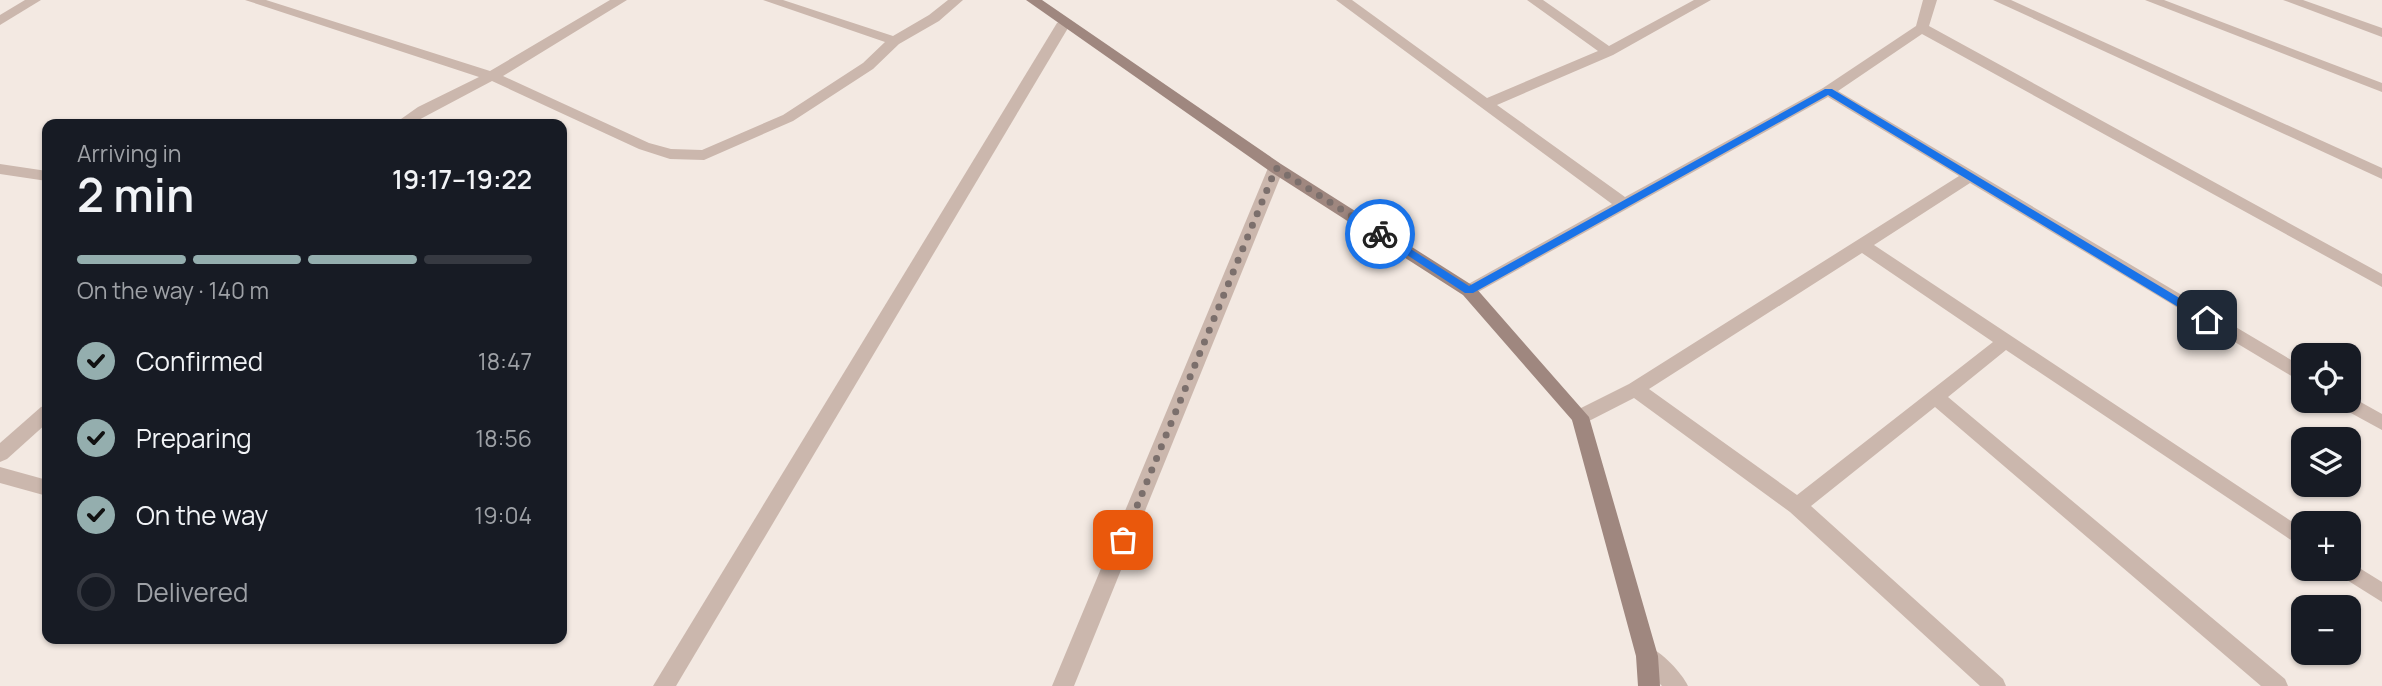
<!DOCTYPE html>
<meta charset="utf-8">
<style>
body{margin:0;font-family:Manrope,sans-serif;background:#242831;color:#f1f3f6;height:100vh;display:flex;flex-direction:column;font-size:26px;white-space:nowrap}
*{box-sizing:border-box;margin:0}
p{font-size:23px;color:#9ea1a6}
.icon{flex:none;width:38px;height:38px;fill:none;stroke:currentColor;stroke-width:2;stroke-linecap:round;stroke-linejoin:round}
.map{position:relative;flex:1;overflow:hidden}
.side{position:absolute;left:42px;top:119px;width:525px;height:525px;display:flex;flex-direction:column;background:#171b24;border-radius:14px;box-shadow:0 2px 5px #0004}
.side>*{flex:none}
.tools{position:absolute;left:2291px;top:343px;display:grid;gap:14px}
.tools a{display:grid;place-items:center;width:70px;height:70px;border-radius:14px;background:#171b24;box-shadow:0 2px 5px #0004;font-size:35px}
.pin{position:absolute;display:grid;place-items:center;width:60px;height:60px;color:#fff;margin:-30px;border-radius:14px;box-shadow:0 4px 10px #0006}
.courier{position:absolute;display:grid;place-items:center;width:70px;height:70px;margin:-35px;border:5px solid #1a73e8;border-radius:50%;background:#fff;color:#222;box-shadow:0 2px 9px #0007}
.headline em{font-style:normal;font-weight:600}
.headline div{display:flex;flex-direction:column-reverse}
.headline{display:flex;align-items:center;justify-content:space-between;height:119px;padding:0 35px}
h1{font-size:46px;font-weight:600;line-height:52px}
.bar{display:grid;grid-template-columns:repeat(4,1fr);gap:10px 7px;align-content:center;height:84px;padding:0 35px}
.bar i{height:9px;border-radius:5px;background:#363941}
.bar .active{background:#94aeae}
.bar p{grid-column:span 4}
ol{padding:0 35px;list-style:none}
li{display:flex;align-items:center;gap:21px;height:77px}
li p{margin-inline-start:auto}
li .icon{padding:7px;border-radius:50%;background:#94aeae;color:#111;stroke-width:4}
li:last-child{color:#9ea1a6}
li i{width:38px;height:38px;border:4px solid #363941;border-radius:50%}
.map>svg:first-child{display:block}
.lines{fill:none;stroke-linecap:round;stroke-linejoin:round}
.street{fill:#cbb7ad;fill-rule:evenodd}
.secondary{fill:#9f877f;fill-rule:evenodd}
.route{fill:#1a73e8}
.done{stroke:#7b6f6c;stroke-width:7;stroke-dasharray:0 12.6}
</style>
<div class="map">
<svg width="2382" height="686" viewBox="0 0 2382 686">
<rect width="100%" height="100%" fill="#f3e9e2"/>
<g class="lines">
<g class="street">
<polygon points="25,0 41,0 0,25 0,15"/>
<polygon points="245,0 266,0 490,71 610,0 627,0 503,76 649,143 671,149 702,150 783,115 863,63 885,42 763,0 783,0 893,36 929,15 948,0 963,0 939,21 899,44 873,69 793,121 704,160 670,159 639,149 492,81 411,124 394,124 418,107 479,77"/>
<path d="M1336,0h16l135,98 111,-47 -71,-51h16l66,46 85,-46h17l-98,55 -116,50 128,92 198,-109 93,-62 7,-26h14l-8,26 453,248v13l-460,-253 -84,57 465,276v16l-333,-200 -96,62 429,284v19l-297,-198 -58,47 337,282 3,7h-27l-326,-279 -124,99 192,173 3,7h-26l-190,-174 -156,-114 -47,24 -7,2 -7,-2 -2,-5 2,-5 56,-28 330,-208 -131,-79 -359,200 -8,-6 2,-4 149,-83zM1862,253l131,89 -196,153 -148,-106z"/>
<polygon points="1993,0 2011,0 2382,168 2382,179"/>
<polygon points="2145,0 2164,0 2382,83 2382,92"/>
<polygon points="2283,0 2303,0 2382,28 2382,37"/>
<polygon points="1064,19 1071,23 676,686 653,686 1057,23"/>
<polygon points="1276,163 1284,168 1074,686 1052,686 1268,168"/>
<polygon points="0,164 47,171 47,181 0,174"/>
<polygon points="2348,395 2382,414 2382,430 2338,406 2335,401 2348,401"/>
<polygon points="47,405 47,423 7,459 0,462 0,443 41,407"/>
<polygon points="0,467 47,480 47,496 0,483"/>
<polygon points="2348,561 2382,582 2382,602 2339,575 2336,569 2348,569"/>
<path d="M1647,646c15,6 34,26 41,40h-26l-23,-23 -3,-7 3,-7z"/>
</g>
<polygon class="secondary" points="1026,0 1042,0 1281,164 1475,287 1589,417 1658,656 1660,686 1638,686 1636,656 1572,420 1463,295 1271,172"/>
</g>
<polygon class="route" points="1825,89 1832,89 2211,317 2211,322 2203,322 1828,95 1473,293 1465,293 1375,234 1384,232 1469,286"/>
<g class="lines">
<polyline class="done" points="1123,540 1276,168 1380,234"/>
</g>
</svg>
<div class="tools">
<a><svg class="icon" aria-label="locate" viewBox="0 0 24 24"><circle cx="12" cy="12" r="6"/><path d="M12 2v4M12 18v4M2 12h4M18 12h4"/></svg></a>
<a><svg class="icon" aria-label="layers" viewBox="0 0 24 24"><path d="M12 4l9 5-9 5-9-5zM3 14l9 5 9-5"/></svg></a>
<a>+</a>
<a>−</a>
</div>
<div class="pin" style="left:1123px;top:540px;background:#ea580c"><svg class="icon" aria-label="bag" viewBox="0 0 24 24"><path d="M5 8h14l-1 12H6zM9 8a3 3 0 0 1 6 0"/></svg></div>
<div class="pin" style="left:2207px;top:320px;background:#1f2937"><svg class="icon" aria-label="home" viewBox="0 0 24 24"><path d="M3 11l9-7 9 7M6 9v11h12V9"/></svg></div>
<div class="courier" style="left:1380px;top:234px"><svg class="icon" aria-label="bike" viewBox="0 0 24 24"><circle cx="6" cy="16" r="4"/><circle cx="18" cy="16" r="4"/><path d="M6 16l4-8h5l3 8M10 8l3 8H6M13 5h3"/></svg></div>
<section class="side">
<div class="headline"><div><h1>2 min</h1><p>Arriving in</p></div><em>19:17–19:22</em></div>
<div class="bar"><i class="active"></i><i class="active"></i><i class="active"></i><i></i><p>On the way · 140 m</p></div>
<ol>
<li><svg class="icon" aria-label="check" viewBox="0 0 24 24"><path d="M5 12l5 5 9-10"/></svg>Confirmed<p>18:47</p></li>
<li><svg class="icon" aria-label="check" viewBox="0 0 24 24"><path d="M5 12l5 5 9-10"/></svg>Preparing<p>18:56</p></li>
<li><svg class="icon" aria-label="check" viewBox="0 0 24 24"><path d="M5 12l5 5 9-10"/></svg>On the way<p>19:04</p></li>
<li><i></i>Delivered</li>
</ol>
</section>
</div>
